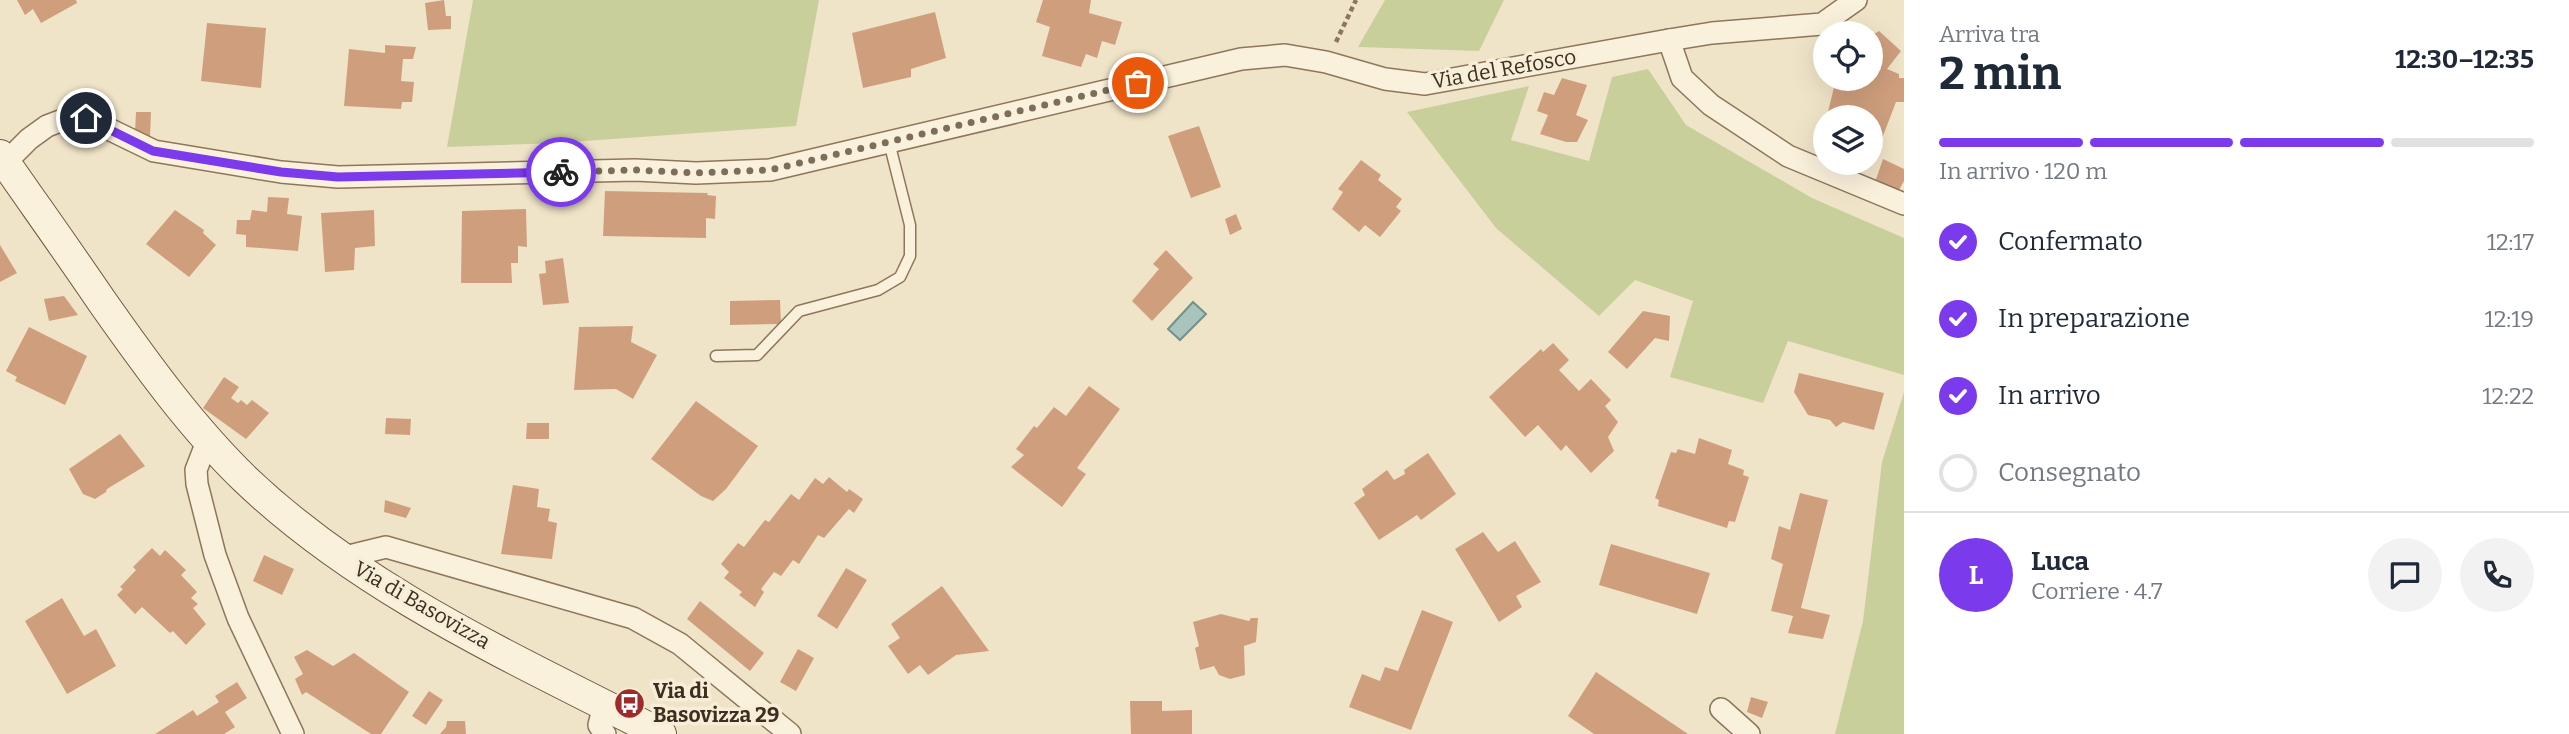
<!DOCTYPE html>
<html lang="it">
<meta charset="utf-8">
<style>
body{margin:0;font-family:Bitter,serif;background:#f2f2f3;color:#1f2937;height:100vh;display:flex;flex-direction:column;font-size:26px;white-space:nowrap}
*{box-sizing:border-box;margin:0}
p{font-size:23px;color:#747a83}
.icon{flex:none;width:38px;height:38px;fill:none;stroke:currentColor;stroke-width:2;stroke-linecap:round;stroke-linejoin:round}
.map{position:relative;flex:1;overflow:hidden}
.panel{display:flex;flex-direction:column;background:#fff;width:665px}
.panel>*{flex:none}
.fabs{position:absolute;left:1813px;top:21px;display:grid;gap:14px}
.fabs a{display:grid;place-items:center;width:70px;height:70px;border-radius:50%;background:#fff;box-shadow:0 7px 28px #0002;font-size:35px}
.pin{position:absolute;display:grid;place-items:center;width:60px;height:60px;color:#fff;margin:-30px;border:4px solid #fff;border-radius:50%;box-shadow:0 2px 7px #0007}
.courier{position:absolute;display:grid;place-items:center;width:70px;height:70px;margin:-35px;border:5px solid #7c3aed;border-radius:50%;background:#fff;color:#222;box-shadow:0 2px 9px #0007}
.headline em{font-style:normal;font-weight:700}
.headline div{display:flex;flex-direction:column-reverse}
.headline{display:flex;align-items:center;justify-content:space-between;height:119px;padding:0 35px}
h1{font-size:46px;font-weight:700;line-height:52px}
.bar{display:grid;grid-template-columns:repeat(4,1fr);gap:10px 7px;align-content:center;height:84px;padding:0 35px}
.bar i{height:9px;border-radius:5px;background:#e0e1e3}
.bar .on{background:#7c3aed}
.bar p{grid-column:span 4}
.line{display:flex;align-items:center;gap:18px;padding:0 35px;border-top:2px solid #e0e1e3}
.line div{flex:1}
.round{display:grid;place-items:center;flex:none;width:74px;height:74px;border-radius:37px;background:#f2f2f3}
ol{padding:0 35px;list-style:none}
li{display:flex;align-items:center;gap:21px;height:77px}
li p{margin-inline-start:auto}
li .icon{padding:7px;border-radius:50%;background:#7c3aed;color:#fff;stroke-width:4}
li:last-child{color:#747a83}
li i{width:38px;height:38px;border:4px solid #e0e1e3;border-radius:50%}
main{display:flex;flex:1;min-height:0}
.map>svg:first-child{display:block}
.green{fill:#c9cf9b}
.water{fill:#a9c4bc;stroke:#6f938a;stroke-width:2}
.building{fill:#cf9f7d}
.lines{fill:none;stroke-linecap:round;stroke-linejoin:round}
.lane-casing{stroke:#8d765c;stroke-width:13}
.street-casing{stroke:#8d765c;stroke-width:24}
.secondary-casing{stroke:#6f573f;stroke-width:32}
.path{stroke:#8d765c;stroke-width:4.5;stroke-dasharray:5 3.5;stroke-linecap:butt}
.lane{stroke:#faf1dc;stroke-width:10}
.street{stroke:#faf1dc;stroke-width:21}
.secondary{stroke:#faf1dc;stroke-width:30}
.done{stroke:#7c6e5b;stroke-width:7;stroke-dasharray:0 12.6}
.route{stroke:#7c3aed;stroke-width:9}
.labels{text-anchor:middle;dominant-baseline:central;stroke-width:7;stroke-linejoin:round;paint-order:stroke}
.street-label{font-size:21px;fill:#3d2e20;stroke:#f7eed8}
.poi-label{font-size:21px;font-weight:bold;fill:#3d2e20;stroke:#f7eed8;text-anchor:start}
</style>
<main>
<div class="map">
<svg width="1904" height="734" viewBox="0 0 1904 734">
<rect width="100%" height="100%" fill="#f0e4c8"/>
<g class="green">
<polygon points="473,0 819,0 796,126 557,143 447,147"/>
<polygon points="1385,0 1504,0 1479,51 1358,47"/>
<polygon points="1648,69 1686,125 1812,198 1904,238 1904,375 1788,341 1763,403 1670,377 1693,301 1635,280 1599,316 1496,228 1407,112 1529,86 1511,140 1589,161 1612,77"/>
<polygon points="1904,392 1904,734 1835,734 1863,621 1882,462"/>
</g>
<polygon class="water" points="1193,302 1206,314 1180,340 1168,329"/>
<g class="building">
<polygon points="17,0 76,0 77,3 41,23 33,9 25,15"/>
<polygon points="444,0 446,16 451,16 451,29 428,30 425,3"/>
<polygon points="1043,0 1091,0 1089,13 1122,22 1115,45 1102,41 1097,58 1086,54 1081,67 1042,56 1050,27 1036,22"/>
<polygon points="935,12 946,58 911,69 911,77 863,88 852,33"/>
<polygon points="207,23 266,28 261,88 201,81"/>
<polygon points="1879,31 1901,51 1887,69 1899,74 1899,78 1904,78 1904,102 1896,102 1881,141 1871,136 1871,117 1827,116 1836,79 1871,79 1871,36"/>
<polygon points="385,45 416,47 413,59 403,59 401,81 414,82 412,102 402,102 401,109 344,106 349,49 385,53"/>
<polygon points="1562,78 1587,85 1576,115 1588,120 1577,142 1566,142 1540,134 1548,115 1537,111 1544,92 1554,95"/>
<polygon points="136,112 151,112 150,137 135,132"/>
<polygon points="1199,126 1221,187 1191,198 1168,136"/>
<polygon points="1883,159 1904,169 1904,181 1899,190 1875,182"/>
<polygon points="1361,160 1381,175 1378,180 1402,199 1396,207 1401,211 1380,237 1365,225 1359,232 1332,209 1343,192 1338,189"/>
<polygon points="605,191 708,193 707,195 716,196 715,219 706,218 706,238 603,236"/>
<polygon points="268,197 289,198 287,214 302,216 298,251 246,247 246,235 236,234 237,220 250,220 252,210 267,212"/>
<polygon points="526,209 527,247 518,246 518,263 511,263 512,283 461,283 462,211"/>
<polygon points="175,210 204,230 203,233 216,245 189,277 146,244"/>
<polygon points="374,210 375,246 355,248 354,270 325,272 321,213"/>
<polygon points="1236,214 1242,229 1230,235 1225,219"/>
<polygon points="0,245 17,273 0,282"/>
<polygon points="1166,250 1193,278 1152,321 1132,301 1159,269 1153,264"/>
<polygon points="563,258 569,303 543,305 539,274 546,273 545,261"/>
<polygon points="64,296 78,315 49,321 44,299"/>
<polygon points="780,300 781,324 730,325 730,301"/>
<polygon points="1643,311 1670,316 1669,341 1655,338 1627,369 1608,352"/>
<polygon points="633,326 631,342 657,355 633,399 616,389 574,390 579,327"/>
<polygon points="29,327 87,356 65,405 15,381 17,377 6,371"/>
<polygon points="1553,343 1569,360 1559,370 1579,391 1591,379 1611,400 1605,406 1618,422 1608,437 1614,451 1591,473 1566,445 1561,451 1538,425 1525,437 1489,397 1541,349 1543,352"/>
<polygon points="1799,373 1884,393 1874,430 1843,422 1836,427 1830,420 1808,415 1794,392"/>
<polygon points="224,377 239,387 231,398 238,403 241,400 247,405 252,400 269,413 246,439 203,408"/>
<polygon points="1089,386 1120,409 1077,468 1086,474 1062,507 1011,467 1024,455 1016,449 1034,426 1037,428 1054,407 1066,416"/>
<polygon points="696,401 758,446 726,489 713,501 701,496 651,459"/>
<polygon points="386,418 411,419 410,435 385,434"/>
<polygon points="527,423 549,423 549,439 526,439"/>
<polygon points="120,434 145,466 107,489 106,492 95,499 83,494 69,469"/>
<polygon points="1699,438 1732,450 1728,464 1744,470 1743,475 1749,477 1735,522 1729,521 1727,528 1658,506 1659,500 1655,498 1671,452 1676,453 1678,449 1695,454"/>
<polygon points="1428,453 1456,494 1421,520 1417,515 1379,540 1354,503 1365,495 1362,489 1387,470 1394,480 1405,474 1404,470"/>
<polygon points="829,477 847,492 849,489 863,499 854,513 849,509 824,538 818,535 799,564 793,560 781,576 774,572 761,589 764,592 755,607 739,595 742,592 724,578 729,572 721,564 738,543 744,547 765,520 769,522 791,494 799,500 815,478 823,484"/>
<polygon points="513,485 539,489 537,507 550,509 548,521 557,523 552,559 501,554"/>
<polygon points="1800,493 1828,500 1801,608 1830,615 1823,639 1788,633 1793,616 1771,611 1783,564 1771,559 1779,526 1790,530"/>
<polygon points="385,500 411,508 406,518 384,512"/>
<polygon points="1483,532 1498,552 1515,541 1541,582 1516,596 1522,607 1499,622 1455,549"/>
<polygon points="1611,544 1710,573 1697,614 1599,585"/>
<polygon points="152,548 160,556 165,550 186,570 181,575 197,592 191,598 198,604 193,608 206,624 186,645 173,631 170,633 142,607 135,614 117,595 123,589 120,587 136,570 133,567"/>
<polygon points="264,555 294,569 282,595 253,581"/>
<polygon points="846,568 867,580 837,629 817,616"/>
<polygon points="942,586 989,651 956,655 928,675 920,665 908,674 888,646 900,638 891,624"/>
<polygon points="62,598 84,636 96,629 116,666 67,694 25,621"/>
<polygon points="700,601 764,653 750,671 687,619"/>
<polygon points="1422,610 1453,622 1411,730 1349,707 1362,674 1380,681 1385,667 1398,671"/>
<polygon points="1221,614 1249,621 1251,618 1258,618 1256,642 1244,646 1245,675 1230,679 1219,675 1214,666 1200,670 1195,648 1199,646 1193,622"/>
<polygon points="798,649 814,658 796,691 780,682"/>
<polygon points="307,650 333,666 354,653 409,692 381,734 371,734 306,692 302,695 295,679 303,674 294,657"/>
<polygon points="1596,672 1688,734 1594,734 1568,716"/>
<polygon points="237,682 247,698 225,712 235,727 224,734 155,734 193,710 197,716 219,702 215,696"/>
<polygon points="429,691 443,700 426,725 412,716"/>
<polygon points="1751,697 1768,702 1762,718 1747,712"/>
<polygon points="1130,701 1162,701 1162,711 1192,710 1192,734 1131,734"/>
<polygon points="447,721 465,721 466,734 440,734 446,727"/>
</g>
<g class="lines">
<defs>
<polyline id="lane" points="716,356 757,355 799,311 878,290 900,277 910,256 910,225 889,142"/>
<g id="street">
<polyline points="1669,40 1712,33 1822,24 1856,0"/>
<polyline points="0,168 29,139 47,126 68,118 86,118 154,151 281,172 338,177 635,170 696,173 770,170 1241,59 1285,55 1326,62 1385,79 1425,84 1669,40 1682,78 1711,105 1788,156 1904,204"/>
<polyline points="208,439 196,470 197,484 215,555 238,618 293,734"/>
<polyline points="341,558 386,547 633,618 680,644 790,734"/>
<polyline points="604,705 599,725 605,734"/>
<polyline points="1721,709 1749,734"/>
</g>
<path id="secondary" d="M0,155c34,49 69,98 103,148 43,61 89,125 143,177 119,113 272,180 415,254"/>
</defs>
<use href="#lane" class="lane-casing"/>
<use href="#street" class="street-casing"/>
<use href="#secondary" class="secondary-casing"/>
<polyline class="path" points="1336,42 1356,0"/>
<use href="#lane" class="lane"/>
<use href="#street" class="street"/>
<use href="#secondary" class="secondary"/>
</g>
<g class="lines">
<polyline class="done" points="561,172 635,170 696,173 770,170 1138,83"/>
<polyline class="route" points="86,118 153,151 281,172 338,177 561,172"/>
</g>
<defs>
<symbol id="bus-disc" viewBox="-11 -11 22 22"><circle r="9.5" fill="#9e2a2b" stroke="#f7eed8"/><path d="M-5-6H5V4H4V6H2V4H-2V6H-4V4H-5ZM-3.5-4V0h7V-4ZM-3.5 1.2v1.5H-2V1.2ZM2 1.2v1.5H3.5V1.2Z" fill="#fff"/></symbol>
</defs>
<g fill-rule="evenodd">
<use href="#bus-disc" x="612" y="686" width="35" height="35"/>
</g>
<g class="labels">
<g class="street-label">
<text transform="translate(1504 69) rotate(-10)">Via del Refosco</text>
<text transform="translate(422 605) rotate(30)">Via di Basovizza</text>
</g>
<g class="poi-label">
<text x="653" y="691">Via di<tspan x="653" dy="24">Basovizza 29</tspan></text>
</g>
</g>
</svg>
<div class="fabs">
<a><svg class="icon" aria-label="locate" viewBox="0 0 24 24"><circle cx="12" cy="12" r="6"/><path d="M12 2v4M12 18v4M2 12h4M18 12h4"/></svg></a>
<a><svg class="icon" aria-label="layers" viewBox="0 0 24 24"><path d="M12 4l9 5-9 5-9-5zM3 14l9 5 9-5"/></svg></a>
</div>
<div class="pin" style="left:1138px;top:83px;background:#ea580c"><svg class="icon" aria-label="bag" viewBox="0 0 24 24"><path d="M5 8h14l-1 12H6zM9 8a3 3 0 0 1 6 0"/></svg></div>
<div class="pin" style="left:86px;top:118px;background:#1f2937"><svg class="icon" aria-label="home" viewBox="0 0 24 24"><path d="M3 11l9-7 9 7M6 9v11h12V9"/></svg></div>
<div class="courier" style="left:561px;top:172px"><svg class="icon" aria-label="bike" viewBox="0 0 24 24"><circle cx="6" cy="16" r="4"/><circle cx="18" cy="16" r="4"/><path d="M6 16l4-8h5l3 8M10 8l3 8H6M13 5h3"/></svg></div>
</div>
<section class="panel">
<div class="headline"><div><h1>2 min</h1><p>Arriva tra</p></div><em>12:30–12:35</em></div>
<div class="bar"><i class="on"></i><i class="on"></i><i class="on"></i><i></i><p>In arrivo · 120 m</p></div>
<ol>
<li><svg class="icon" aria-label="check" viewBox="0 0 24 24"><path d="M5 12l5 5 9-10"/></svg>Confermato<p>12:17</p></li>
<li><svg class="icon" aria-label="check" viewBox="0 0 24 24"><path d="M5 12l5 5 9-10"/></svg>In preparazione<p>12:19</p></li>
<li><svg class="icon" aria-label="check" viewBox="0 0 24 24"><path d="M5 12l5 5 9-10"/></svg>In arrivo<p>12:22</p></li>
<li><i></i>Consegnato</li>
</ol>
<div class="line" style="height:126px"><b class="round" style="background:#7c3aed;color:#fff">L</b><div><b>Luca</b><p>Corriere · 4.7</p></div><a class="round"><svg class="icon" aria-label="chat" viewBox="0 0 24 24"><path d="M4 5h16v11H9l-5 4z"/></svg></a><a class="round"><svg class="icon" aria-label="phone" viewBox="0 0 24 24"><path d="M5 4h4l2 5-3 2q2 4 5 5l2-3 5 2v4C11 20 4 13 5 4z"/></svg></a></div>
</section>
</main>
